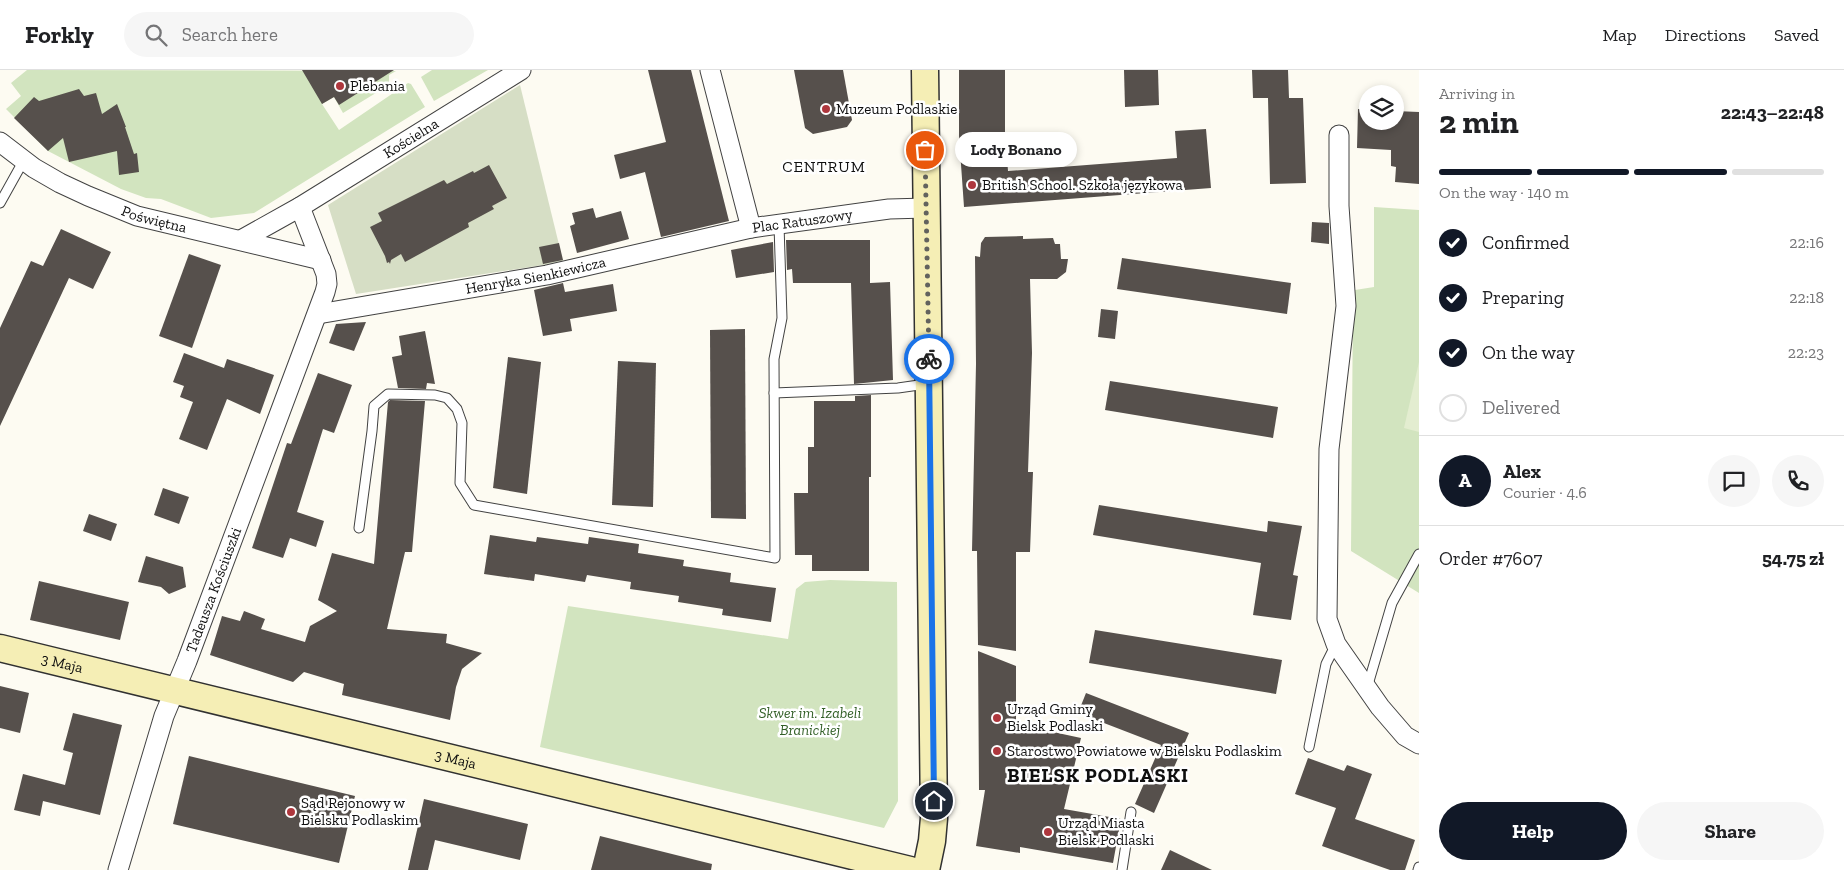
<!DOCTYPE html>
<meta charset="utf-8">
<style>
body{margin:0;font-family:"Zilla Slab",serif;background:#f6f6f6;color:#202124;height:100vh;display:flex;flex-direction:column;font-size:19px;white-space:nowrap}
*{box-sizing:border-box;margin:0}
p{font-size:16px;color:#757577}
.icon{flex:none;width:28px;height:28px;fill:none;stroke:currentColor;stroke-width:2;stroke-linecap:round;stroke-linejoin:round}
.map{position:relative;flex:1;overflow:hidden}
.details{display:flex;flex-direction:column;background:#fff;width:425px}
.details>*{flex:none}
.tools{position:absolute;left:1359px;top:15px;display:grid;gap:10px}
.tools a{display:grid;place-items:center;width:45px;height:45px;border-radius:50%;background:#fff;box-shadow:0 2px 8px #0003;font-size:25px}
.pin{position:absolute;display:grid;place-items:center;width:42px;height:42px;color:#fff;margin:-21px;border:2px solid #fff;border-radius:50%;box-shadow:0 1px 5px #0007}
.courier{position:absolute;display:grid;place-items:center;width:50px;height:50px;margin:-25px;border:4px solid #1a73e8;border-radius:50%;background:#fff;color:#222;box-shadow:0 1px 6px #0007}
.bubble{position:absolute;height:35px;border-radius:18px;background:#fff;box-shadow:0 2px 8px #0003;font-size:16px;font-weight:700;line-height:35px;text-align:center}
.head em{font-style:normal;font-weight:700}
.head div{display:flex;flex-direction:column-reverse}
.head{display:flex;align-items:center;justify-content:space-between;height:85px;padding:0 20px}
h1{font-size:32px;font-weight:700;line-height:38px}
.bar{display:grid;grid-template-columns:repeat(4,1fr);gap:8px 5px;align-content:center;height:60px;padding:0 20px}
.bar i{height:6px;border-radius:4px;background:#e0e0e0}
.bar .on{background:#111827}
.bar p{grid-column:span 4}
.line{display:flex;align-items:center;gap:12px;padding:0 20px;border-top:1px solid #e0e0e0}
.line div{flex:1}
.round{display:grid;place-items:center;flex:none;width:52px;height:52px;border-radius:26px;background:#f6f6f6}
ol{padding:0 20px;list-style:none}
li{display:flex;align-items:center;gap:15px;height:55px}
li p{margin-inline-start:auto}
li .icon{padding:5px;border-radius:50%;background:#111827;color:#fff;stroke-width:4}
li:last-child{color:#757577}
li i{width:28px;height:28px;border:2px solid #e0e0e0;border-radius:50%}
.cta{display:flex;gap:10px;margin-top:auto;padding:10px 20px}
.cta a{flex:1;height:58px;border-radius:30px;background:#111827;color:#fff;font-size:20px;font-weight:700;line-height:58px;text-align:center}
.cta a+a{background:#f6f6f6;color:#202124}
header{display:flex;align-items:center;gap:30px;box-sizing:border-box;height:70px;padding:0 25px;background:#fff;border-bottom:1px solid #e0e0e0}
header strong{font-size:24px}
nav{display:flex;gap:28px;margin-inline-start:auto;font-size:18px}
.search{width:350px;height:45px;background:#f6f6f6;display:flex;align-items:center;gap:12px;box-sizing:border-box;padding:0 18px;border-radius:28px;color:#757577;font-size:19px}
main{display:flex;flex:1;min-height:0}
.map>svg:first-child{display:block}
.green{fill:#d2e4bf}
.cemetery{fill:#d6dec5}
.pitch{fill:#e3edd0}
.building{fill:#56504c}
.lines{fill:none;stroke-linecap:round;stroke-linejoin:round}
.lane-casing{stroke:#424242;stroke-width:11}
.street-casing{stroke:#424242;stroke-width:21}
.secondary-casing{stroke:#313131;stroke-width:29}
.lane{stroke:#fff;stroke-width:9}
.street{stroke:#fff;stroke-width:19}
.secondary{stroke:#f5eeb5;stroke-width:26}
.done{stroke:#62625e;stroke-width:5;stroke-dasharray:0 9}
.route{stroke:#1a73e8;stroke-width:6}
.poi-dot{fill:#ae373d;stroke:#fff;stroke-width:2}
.labels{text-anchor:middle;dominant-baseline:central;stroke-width:5;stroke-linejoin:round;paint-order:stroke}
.poi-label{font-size:15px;fill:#0f0f0f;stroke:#fff;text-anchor:start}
.street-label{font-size:15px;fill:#0f0f0f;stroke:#fff}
.park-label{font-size:15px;font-style:italic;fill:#325f26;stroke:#fff}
.neighbourhood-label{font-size:16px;letter-spacing:1px;fill:#0f0f0f;stroke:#fff}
.district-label{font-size:20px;font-weight:bold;letter-spacing:1px;fill:#0f0f0f;stroke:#fff}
</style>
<header>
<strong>Forkly</strong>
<div class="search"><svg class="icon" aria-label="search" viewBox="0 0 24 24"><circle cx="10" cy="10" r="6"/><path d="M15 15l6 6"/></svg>Search here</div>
<nav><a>Map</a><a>Directions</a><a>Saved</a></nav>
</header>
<main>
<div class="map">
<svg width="1419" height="800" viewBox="0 0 1419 800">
<rect width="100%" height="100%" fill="#fdfbf2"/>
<g class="green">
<polygon points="27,0 396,1 389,5 389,15 343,43 334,27 322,34 339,60 408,13 411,14 425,37 254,143 211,148 161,129 146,128 121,119 48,81 6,39 21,26 11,13"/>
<polygon points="432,0 488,0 434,31 421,7"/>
<polygon points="1374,137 1419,140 1419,523 1351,481 1353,228 1355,220 1374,217"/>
<polygon points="830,510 897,512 898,731 884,758 540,677 568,536 788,569 796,519 805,512"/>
</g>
<polygon class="cemetery" points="520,15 563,191 543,195 356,224 328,135"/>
<polygon class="pitch" points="1419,292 1419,362 1404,358"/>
<g class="building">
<polygon points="302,0 394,0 339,35 334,27 322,34"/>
<polygon points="648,0 691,0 729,151 661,167 645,102 620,109 614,85 666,72"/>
<polygon points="794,0 843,0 852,50 847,57 813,64 805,58"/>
<polygon points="959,0 1005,0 1005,62 1008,101 1177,88 1175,61 1206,59 1211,118 964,137 959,66"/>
<polygon points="1124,0 1158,0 1159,35 1125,37"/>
<polygon points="1252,0 1288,0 1289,28 1303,28 1306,113 1270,114 1268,28 1253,28"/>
<polygon points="79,19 84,26 96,23 102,44 117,34 126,57 125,57 134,84 137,83 139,102 119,105 117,81 69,92 63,68 48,81 14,48 34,27 39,31"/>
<polygon points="1358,39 1368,40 1368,51 1395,51 1395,41 1419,42 1419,114 1395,112 1396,97 1391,96 1391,80 1357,78"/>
<polygon points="489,95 507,128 492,136 494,139 468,153 469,157 405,192 401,184 391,190 390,194 389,192 387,193 385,186 370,157 382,151 378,143 444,110 447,114 473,101 474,103"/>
<polygon points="593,138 596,148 621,141 629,169 577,183 570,156 575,154 572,143"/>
<polygon points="1312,152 1329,153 1329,174 1311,172"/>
<polygon points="61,159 111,182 93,219 69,208 0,356 0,258 31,191 43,196"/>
<polygon points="1023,166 1023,169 1053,168 1055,174 1060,174 1061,189 1068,189 1066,202 1057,209 1030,209 1032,283 1028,402 1033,402 1030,482 1016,482 1016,581 978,575 977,481 972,481 976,294 975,186 980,187 981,173 985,167"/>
<polygon points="786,170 870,170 870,213 890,212 893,310 854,314 851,213 793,213 792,199 787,200"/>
<polygon points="773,172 774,202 736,208 731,180"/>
<polygon points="559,173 563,190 543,194 539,177"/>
<polygon points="189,184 221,195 192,278 159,266"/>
<polygon points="1122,188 1291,213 1287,244 1117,219"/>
<polygon points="563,213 565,222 613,214 617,241 570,249 572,261 543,266 534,220"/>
<polygon points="1101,239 1118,241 1115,269 1098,267"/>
<polygon points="366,252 354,281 329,273 336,254"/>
<polygon points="745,259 746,449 711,448 710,260"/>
<polygon points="425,261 435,314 427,313 426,319 398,318 392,287 402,285 399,266"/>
<polygon points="184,283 224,298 227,289 274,305 260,344 227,329 207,380 179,369 193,332 180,327 184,316 173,312"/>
<polygon points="508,287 541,292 527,424 493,418"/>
<polygon points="618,291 656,293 653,437 612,435"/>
<polygon points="318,303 352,315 334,363 323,359 297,442 324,451 316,477 290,468 283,488 252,478 287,373 291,374"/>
<polygon points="1110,311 1278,337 1273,368 1105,340"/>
<polygon points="871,325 871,407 869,407 869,501 812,501 812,485 795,485 794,423 808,423 808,377 814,377 814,331 855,331 855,326"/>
<polygon points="390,330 425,331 412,482 405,482 387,559 447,564 446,573 482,583 462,599 456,617 450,650 342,625 344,614 304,602 293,612 210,585 222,546 240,551 244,541 265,549 261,559 305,572 310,556 337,541 318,530 332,483 374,494 388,332"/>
<polygon points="163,418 189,427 179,454 154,445"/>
<polygon points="1099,435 1267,462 1268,451 1302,456 1293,505 1298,506 1291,550 1253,545 1261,493 1093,465"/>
<polygon points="89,444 117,454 111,471 83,461"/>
<polygon points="490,465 536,472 537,467 588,474 589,467 639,474 638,483 684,490 683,496 731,503 730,512 776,518 771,552 722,545 723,539 678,532 679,526 630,519 631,512 587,505 585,512 535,504 534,511 484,504"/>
<polygon points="146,486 183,497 186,517 169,524 161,517 138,512"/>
<polygon points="39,511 129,532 120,570 30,550"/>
<polygon points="1095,560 1282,590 1276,624 1089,593"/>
<polygon points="978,581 1016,596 1016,654 1081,668 1064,739 1121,749 1113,793 1020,777 1020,783 976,776 985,720 979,720"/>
<polygon points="0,616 29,623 20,663 0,658"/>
<polygon points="1086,623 1189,663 1154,743 1135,734 1161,675 1078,643"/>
<polygon points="73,643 122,655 100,745 43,731 40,746 14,740 23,704 65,715 73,683 63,680"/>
<polygon points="189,686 355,726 339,793 173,754"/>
<polygon points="1308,688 1344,701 1347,695 1372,704 1355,749 1415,770 1405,800 1390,800 1322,776 1336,738 1295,724"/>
<polygon points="424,729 528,754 520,790 435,770 428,800 408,800"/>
<polygon points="600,766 712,794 711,800 591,800"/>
<polygon points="1170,780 1212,800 1161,800"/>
</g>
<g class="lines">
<defs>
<g id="lane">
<polyline points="0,133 24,90"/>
<polyline points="774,323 898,318 926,314"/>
<polyline points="359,458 372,361 374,336 388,324 435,325 447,328 457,339 462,353 460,413 474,435 775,488 774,289 782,248 779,155"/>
<polyline points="1367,618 1392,533 1419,484"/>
<polyline points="1309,677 1326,594 1336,574"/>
<polyline points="1122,800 1131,742"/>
<polyline points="1418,800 1419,797"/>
</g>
<g id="street">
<path id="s1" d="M710,0l41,158 138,-19 37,-1"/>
<polyline points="1339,65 1339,136 1346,236 1329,379 1327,549 1336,574 1380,637 1405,666 1419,674"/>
<path id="s2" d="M0,72l34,26 26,15 28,13 49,20 184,44"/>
<path id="s3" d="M241,170l59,-33 221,-137"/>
<path id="s4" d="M318,244l229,-39 204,-47"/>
<path id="s5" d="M118,800l46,-154 23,-55 138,-369 2,-8 -1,-10 -26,-67"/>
</g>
<g id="secondary">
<polyline points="925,0 934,748 932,771 926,800"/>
<path id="s6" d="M0,578l910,222"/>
</g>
</defs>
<use href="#lane" class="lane-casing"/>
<use href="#street" class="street-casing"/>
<use href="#secondary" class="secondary-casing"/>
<use href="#lane" class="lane"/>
<use href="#street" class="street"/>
<use href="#secondary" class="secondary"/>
</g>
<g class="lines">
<polyline class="done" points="925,80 929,289"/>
<polyline class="route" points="929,289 934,731"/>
</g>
<g class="poi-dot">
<circle cx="340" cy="16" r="5"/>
<circle cx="826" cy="39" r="5"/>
<circle cx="972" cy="115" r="5"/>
<circle cx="997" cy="648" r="5"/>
<circle cx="997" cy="681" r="5"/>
<circle cx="291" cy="742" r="5"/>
<circle cx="1048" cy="762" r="5"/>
</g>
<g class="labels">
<g class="poi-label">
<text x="350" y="16">Plebania</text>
<text x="836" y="39">Muzeum Podlaskie</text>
<text x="982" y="115">British School. Szkoła językowa</text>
<text x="1007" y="639">Urząd Gminy<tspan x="1007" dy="17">Bielsk Podlaski</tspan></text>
<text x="1007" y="681">Starostwo Powiatowe w Bielsku Podlaskim</text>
<text x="301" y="733">Sąd Rejonowy w<tspan x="301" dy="17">Bielsku Podlaskim</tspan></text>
<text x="1058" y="753">Urząd Miasta<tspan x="1058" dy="17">Bielsk Podlaski</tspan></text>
</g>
<g class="street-label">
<text stroke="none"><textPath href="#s3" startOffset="198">Kościelna</textPath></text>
<text stroke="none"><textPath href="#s2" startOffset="174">Poświętna</textPath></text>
<text stroke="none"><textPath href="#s1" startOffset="215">Plac Ratuszowy</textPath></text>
<text stroke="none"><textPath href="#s4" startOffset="221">Henryka Sienkiewicza</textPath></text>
<text stroke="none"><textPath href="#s5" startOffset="296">Tadeusza Kościuszki</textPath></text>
<text stroke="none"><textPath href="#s6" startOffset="64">3 Maja</textPath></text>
<text stroke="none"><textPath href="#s6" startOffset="469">3 Maja</textPath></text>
</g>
<g class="park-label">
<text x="810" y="643">Skwer im. Izabeli<tspan x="810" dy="17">Branickiej</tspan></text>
</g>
<g class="neighbourhood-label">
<text x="824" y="96">CENTRUM</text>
</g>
<g class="district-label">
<text x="1098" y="705">BIELSK PODLASKI</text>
</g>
</g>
</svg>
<div class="tools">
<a><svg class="icon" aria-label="layers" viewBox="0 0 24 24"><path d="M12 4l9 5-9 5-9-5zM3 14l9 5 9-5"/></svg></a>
</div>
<div class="pin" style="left:925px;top:80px;background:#ea580c"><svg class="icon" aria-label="bag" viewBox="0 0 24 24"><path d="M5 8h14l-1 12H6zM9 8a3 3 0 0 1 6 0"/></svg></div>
<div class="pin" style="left:934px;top:731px;background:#1f2937"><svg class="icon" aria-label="home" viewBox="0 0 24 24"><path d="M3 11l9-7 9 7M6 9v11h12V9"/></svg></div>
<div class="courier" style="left:929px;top:289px"><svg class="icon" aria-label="bike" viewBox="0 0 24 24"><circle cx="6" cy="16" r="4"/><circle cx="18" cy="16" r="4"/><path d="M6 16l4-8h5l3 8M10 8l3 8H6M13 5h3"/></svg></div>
<div class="bubble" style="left:955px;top:62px;width:122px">Lody Bonano</div>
</div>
<section class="details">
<div class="head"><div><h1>2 min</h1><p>Arriving in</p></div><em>22:43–22:48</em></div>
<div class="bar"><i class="on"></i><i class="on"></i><i class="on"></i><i></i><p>On the way · 140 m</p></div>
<ol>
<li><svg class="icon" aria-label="check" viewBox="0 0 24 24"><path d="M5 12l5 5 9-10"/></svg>Confirmed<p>22:16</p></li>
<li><svg class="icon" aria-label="check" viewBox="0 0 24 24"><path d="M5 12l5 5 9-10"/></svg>Preparing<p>22:18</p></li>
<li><svg class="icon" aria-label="check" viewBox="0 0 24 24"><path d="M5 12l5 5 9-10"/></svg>On the way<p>22:23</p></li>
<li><i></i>Delivered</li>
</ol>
<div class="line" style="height:90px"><b class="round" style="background:#111827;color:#fff">A</b><div><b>Alex</b><p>Courier · 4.6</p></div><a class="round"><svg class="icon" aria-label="chat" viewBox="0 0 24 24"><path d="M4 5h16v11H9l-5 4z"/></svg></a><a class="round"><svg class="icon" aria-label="phone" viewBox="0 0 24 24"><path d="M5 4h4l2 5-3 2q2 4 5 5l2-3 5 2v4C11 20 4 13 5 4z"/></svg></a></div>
<div class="line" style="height:65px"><div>Order #7607</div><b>54.75 zł</b></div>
<div class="cta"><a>Help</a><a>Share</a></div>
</section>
</main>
